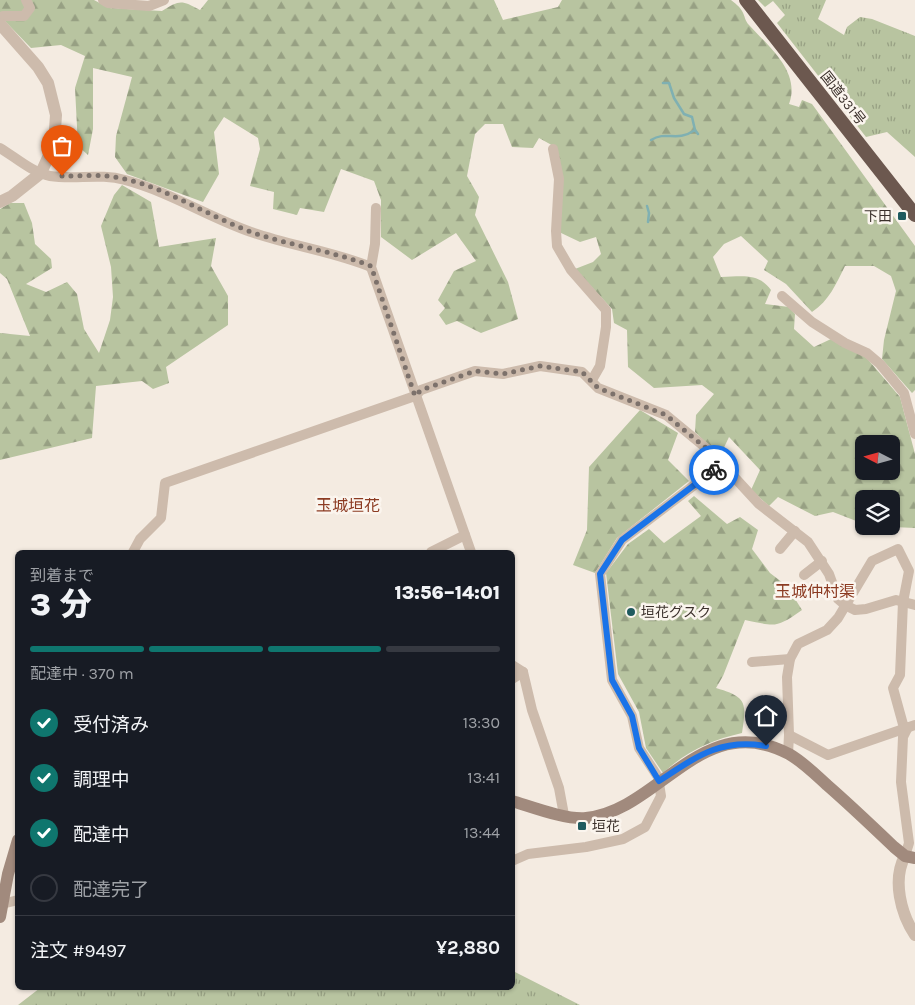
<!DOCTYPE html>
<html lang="ja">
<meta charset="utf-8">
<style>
body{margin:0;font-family:Karla,"Noto Sans JP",sans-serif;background:#242831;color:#f1f3f6;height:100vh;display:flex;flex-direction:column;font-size:19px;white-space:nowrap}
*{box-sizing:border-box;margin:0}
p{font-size:16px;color:#9ea1a6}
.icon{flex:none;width:28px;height:28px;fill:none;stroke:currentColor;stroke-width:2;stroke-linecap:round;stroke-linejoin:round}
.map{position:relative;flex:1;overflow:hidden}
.details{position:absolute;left:15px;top:550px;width:500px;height:440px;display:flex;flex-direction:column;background:#171b24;border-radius:8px;box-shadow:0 1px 4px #0004}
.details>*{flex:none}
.needle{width:32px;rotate:276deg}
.buttons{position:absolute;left:855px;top:435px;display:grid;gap:10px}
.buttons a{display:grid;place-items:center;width:45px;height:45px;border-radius:8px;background:#171b24;box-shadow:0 1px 4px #0004;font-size:25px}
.pin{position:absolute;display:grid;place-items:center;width:42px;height:42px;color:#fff;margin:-51px -21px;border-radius:50% 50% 50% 0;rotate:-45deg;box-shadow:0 0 5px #0007}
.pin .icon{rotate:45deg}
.courier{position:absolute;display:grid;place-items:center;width:50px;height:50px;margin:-25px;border:4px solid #1a73e8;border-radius:50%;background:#fff;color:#222;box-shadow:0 1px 6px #0007}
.head em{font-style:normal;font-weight:800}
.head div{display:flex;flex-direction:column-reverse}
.head{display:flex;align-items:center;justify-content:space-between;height:85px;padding:0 15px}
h1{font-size:32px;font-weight:800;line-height:38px}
.bar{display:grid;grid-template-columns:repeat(4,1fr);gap:8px 5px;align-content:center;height:60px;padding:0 15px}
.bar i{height:6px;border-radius:4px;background:#363941}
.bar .on{background:#0f766e}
.bar p{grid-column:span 4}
.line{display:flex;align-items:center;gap:12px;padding:0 15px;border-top:1px solid #363941}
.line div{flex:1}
ol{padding:0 15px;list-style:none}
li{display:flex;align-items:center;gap:15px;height:55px}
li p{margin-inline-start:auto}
li .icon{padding:5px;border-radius:50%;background:#0f766e;color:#fff;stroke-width:4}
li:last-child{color:#9ea1a6}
li i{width:28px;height:28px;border:2px solid #363941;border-radius:50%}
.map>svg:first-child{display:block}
.grass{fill:url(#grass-tufts)}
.forest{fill:url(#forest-firs);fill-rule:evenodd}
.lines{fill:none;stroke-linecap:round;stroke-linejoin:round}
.stream{stroke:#7fb0b2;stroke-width:2.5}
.minor{stroke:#cdbbac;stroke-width:10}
.tertiary{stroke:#cdbbac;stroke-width:12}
.secondary{stroke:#a18a7d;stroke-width:12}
.trunk{stroke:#6c584f;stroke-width:14}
.done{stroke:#7c716b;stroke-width:5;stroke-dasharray:0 9}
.route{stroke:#1a73e8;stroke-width:6}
.poi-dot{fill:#1f5a5e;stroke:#fbf5ee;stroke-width:2}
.labels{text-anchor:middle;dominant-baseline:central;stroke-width:5;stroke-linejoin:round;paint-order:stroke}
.street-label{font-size:14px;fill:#3b302b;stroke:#fbf5ee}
.poi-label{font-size:14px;fill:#3b302b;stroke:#fbf5ee;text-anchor:start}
.quarter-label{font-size:16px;fill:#8c3b22;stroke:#fbf5ee}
</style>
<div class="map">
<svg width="915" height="1005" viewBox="0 0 915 1005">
<defs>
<pattern id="grass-tufts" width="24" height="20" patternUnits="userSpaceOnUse" patternTransform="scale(1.25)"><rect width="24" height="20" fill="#b8c4a0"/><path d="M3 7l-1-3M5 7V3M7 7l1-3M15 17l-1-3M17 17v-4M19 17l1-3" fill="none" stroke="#97a083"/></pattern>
<pattern id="forest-firs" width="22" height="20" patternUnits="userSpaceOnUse" patternTransform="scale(1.25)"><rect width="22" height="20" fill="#b8c4a0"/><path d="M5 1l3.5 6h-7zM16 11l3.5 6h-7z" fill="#97a083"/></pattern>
</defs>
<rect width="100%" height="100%" fill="#f4ebe1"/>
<g class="grass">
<polygon points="758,0 826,0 818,19 844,35 847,27 860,17 872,19 915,36 915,157 887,132 866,137 777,23 785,15 773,1 765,7"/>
<polygon points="513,971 580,1005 18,1005 40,988 512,988"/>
</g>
<g class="forest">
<path d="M0,0h94l15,8 53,3c18,-11 19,-11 38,-1l8,-10h286l9,20 55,-13 4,-7h169c4,3 9,7 11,11 3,5 3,10 7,14 20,22 52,47 40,79l10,3 3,-7 10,4 103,142v144l-3,3 -30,-34 2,-19 12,-49 -5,-15 -17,-10h-29c-9,18 -16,35 -33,46l-26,-28 -22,-14 4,-9 -27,-25 -17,8 -11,13 8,20c20,0 37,-5 50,13l-6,14 24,3 6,7 -1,15 20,18 17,-8 34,17 35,41 15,57v74l-44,-2h20v-27h-27v25l-31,-12 -18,4 -37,-19 -9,9 -18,-16 9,-20 -31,-33 -9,19 -25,-24 1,-17 18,-21 -12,-9 -48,3 -26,-21 -1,-37 -13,-7 -2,-14 -37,-40 18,-7 8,-8 -5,-17 -16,5 -21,-10 -2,-84 -18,-10 -6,10 -21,-1 -9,-23h-18l-10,10 -8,42 12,21 -4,18 33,67 10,37 -37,14 -24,-12 -11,4 -7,-10 6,-7 -7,-8 16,-29 22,-10 -20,-28 -44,27 -31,-23v-37l-7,-19 -33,-12 -17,43 -24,-4 -3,7 -24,-6 1,-17 -24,-6 10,-37 -2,-11 -34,-21 -10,15 5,42 -16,28 -76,-28 -12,-17 1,-21 16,-59 -39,-9v61l-5,26 -10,-9 -3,-58 10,-32 -24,-11 -30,3 -31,-32zM864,444h27v27h-27z"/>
<polygon points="122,185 151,202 159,247 216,238 211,266 228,296 228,325 166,367 169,383 153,389 142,381 96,386 92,438 0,460 0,333 30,336 7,279 0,273 0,209 10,203 24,203 32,223 35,244 51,259 52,268 26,284 46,292 67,282 77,294 84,329 99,353 110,320 113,297 111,267 101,226 114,195"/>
<polygon points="640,410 678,433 668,460 689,481 617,538 595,573 573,565 587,530 589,467"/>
<path d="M694,496l33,28 13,-7 18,13 -6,19 18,24 17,13 15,24c-27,19 -26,16 -57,10l-22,56 -7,12c30,9 31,13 26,45 -31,7 -55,18 -79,40l-17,-25 -7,-36 -21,-38 -12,-101 22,-29 21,-15 15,14 37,-27 -13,-15z"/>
</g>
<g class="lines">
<g class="stream">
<polyline points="663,83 669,83 674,98 684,114 692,117 695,130"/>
<path d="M651,140c16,-10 25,3 44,-10l3,4"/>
<polyline points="647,206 649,213 648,222"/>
</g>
<g class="minor">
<polyline points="103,0 108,3 149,6 164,0"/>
<polyline points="0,19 3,16 24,16 30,8 26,0"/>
<path d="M0,148c15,9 33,25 50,28 25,4 50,-3 75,4 45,12 83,37 126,52 40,14 81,19 120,35"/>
<polyline points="553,149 559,179 556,231 557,246 571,270 606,310 606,327 600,366 592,380"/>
<polyline points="376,208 375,244 371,267 471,552"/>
<polyline points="782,296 812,322 845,343 867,353 880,364 904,393 915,434"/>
<polyline points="780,549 795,531"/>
<polyline points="133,552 140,539 161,518 165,483 415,396 421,390 475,371 503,374 540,366 582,372 598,388 666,415 712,453 759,504 808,542 829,574 838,599 845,605 855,610 866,609 896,600 915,605"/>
<polyline points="431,552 465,535"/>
<polyline points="804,575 822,561"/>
<polyline points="752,662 790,659"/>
<polyline points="512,665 523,672 532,710 559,788 564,815"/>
<polyline points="512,679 523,672"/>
<polyline points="789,735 787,677 790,659 798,644 827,630 838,618 872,561 898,549 909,571 903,602 900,675 893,688 904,728"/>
<polyline points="788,754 789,735 828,755 915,725"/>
<polyline points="905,856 909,843 901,782 903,737 908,727"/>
<polyline points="512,861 528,854 586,847 623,839 645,827 661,796 658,777 639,748 632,716 612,680 600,574 622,540 722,464"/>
<polyline points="2,904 18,900"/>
</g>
<g class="tertiary">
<polyline points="0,24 38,67 48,83 56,115 54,144 41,173 12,196 0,202"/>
<path d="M905,856c-13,24 -4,58 10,79"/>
</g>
<g class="secondary">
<path d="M512,801c20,6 54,19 74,17 73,-7 116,-110 203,-64 14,8 26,20 38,31 23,20 45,41 67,62l11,9 10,2"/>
<polyline points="0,917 8,874 18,840"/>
</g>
<polyline class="trunk" points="746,0 915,215"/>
</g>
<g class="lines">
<path class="done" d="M62,176c15,0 31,-1 46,0 51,6 98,40 146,57 38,13 79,18 117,33l44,130 6,-6 54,-19 28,3 37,-8 42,6 16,16 68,27 46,38 10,11 -8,6"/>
<path class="route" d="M714,470l-92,70 -22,34 12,106 20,36 7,32 20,33c37,-24 61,-43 107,-35"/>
</g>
<g class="poi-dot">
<rect x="897" y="211" width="10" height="10" rx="2.5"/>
<circle cx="631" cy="612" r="5"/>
<rect x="577" y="821" width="10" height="10" rx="2.5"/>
</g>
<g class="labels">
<g class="street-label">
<text transform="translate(843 98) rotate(52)">国道331号</text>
</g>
<g class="poi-label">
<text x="892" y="216" text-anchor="end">下田</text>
<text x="641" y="612">垣花グスク</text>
<text x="592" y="826">垣花</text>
</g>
<g class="quarter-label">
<text x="348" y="505">玉城垣花</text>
<text x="815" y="591">玉城仲村渠</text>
</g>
</g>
</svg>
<div class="buttons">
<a><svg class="needle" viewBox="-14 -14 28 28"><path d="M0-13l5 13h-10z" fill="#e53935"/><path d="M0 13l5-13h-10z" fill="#9ea1a6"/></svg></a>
<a><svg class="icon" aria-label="layers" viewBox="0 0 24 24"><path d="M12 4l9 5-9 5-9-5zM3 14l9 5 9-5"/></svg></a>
</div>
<div class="pin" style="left:62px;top:176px;background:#ea580c"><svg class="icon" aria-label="bag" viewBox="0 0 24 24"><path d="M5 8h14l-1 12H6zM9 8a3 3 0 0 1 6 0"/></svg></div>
<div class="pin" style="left:766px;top:746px;background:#1f2937"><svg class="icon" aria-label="home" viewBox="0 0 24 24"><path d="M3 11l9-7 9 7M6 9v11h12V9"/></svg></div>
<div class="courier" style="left:714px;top:470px"><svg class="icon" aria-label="bike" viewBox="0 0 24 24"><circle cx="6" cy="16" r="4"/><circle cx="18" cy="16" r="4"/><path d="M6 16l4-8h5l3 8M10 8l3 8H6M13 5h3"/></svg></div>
<section class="details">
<div class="head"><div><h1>3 分</h1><p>到着まで</p></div><em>13:56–14:01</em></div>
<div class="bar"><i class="on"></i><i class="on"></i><i class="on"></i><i></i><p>配達中 · 370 m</p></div>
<ol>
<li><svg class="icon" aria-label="check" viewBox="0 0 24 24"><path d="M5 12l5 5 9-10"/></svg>受付済み<p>13:30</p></li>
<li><svg class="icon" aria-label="check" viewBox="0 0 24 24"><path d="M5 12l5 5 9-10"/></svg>調理中<p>13:41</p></li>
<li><svg class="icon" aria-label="check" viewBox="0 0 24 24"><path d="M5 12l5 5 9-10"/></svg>配達中<p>13:44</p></li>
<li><i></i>配達完了</li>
</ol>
<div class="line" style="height:65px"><div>注文 #9497</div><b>¥2,880</b></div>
</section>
</div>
